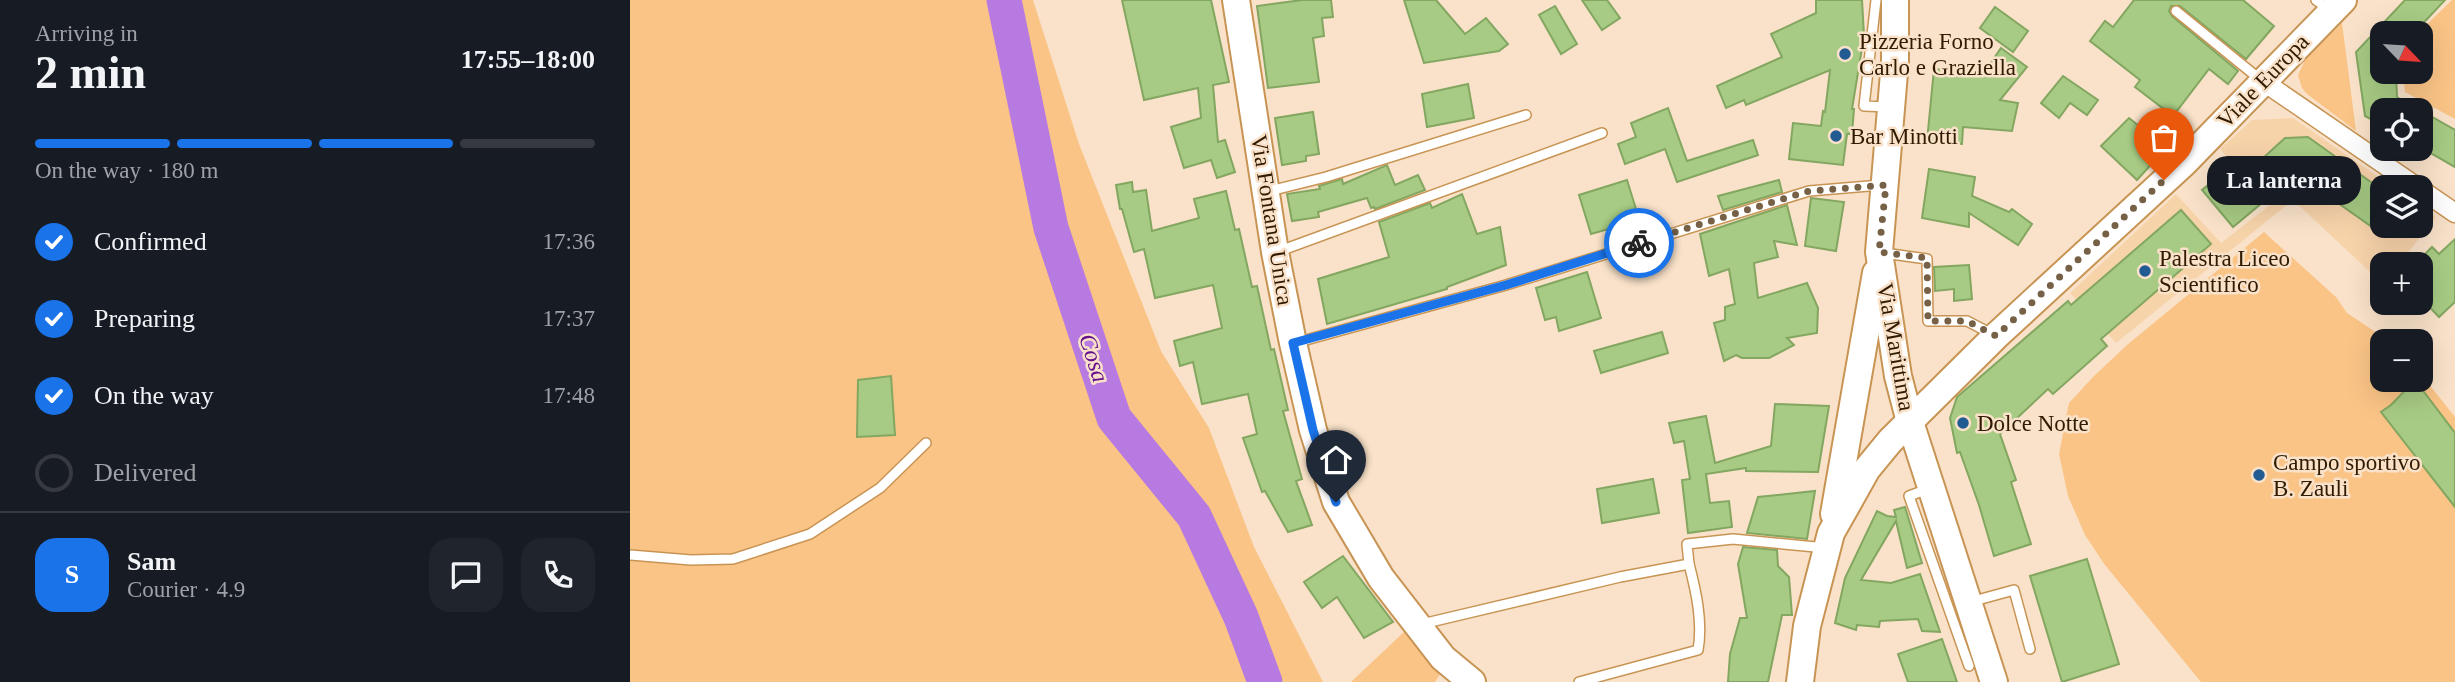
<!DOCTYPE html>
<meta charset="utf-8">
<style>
body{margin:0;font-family:Georgia,serif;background:#20242c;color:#f1f3f6;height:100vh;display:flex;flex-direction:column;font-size:26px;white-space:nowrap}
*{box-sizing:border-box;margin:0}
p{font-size:23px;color:#9ea1a6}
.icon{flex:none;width:38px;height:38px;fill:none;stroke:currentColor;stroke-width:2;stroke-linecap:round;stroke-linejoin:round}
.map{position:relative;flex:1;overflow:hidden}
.details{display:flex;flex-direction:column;background:#171b24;width:630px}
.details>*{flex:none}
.needle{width:46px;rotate:115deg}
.fabs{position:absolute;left:1740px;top:21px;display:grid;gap:14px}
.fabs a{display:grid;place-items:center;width:63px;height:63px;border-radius:14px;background:#171b24;box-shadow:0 7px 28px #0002;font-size:35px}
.pin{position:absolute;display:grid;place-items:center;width:60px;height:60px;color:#fff;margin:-72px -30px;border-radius:50% 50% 50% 0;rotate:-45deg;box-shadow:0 0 7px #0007}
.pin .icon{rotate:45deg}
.courier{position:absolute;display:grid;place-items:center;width:70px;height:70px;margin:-35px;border:5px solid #1a73e8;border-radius:50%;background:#fff;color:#222;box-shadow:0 2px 9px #0007}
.bubble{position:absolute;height:49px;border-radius:21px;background:#171b24;box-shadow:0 7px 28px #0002;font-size:23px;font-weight:700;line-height:49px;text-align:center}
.overview em{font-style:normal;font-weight:700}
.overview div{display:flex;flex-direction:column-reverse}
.overview{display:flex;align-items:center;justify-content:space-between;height:119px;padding:0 35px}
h1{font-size:46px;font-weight:700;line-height:52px}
.bar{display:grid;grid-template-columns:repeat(4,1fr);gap:10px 7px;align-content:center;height:84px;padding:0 35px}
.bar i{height:9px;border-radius:5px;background:#363941}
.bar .active{background:#1a73e8}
.bar p{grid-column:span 4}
.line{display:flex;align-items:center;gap:18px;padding:0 35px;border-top:2px solid #363941}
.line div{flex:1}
.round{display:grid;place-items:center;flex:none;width:74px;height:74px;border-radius:21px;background:#20242c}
ol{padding:0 35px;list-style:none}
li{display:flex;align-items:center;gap:21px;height:77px}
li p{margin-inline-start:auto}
li .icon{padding:7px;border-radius:50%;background:#1a73e8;color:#fff;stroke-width:4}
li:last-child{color:#9ea1a6}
li i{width:38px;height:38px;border:4px solid #363941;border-radius:50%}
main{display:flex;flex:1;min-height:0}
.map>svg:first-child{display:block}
.built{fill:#f7d3aa}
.green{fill:#fac486}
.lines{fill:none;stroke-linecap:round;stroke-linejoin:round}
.river{stroke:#b77ae0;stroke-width:35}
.building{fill:#a7cb84;stroke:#83a660;stroke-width:2}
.lane-casing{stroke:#c89454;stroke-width:12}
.street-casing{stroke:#c89454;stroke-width:21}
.secondary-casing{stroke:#c89454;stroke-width:30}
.lane{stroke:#fff;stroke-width:9}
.street{stroke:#fff;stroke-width:18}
.secondary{stroke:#fff;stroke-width:26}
.done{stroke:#766147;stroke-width:7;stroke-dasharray:0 12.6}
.route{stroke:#1a73e8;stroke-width:9}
.poi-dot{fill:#215b92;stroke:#f9e2c9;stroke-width:2.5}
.labels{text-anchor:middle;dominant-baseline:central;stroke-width:5;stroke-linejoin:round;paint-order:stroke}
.poi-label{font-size:23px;fill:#301b01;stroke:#f9e2c9;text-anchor:start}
.street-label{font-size:23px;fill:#301b01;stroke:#f9e2c9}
.water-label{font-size:24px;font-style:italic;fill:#65108e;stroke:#f9e2c9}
</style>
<main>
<section class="details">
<div class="overview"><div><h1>2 min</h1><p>Arriving in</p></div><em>17:55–18:00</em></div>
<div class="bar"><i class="active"></i><i class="active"></i><i class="active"></i><i></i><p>On the way · 180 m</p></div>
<ol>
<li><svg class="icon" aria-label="check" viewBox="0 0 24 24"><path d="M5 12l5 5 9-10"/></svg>Confirmed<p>17:36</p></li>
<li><svg class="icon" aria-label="check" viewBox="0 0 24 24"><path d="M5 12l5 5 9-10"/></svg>Preparing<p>17:37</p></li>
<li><svg class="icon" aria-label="check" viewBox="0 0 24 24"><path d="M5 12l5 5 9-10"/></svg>On the way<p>17:48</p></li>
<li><i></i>Delivered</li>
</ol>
<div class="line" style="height:126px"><b class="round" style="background:#1a73e8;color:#fff">S</b><div><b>Sam</b><p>Courier · 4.9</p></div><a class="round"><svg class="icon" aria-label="chat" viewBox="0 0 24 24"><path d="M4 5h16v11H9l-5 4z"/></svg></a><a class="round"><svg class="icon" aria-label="phone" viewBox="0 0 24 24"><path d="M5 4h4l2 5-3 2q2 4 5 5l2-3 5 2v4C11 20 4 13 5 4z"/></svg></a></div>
</section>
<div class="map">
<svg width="1825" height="682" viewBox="0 0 1825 682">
<rect width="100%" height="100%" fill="#f9e2c9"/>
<polygon class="built" points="1663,118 1763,187 1752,187 1752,226 1790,226 1790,206 1806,217 1769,264 1752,264 1752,283 1663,200 1486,343 1440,293 1546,194 1591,243 1640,205 1590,149 1622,120"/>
<g class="green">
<polygon points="0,0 403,0 449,144 531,351 579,428 624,547 693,682 0,682"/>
<polygon points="1822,0 1825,0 1825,119 1775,92 1773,72 1790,72 1790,33 1788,33"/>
<polygon points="1712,23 1726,131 1677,94 1672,88 1668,75 1676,58"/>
<polygon points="1634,232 1706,297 1717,313 1759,341 1752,341 1752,380 1790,380 1790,373 1825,417 1825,682 1571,682 1475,565 1455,535 1438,496 1429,454 1439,403 1463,377 1497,345"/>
<polygon points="774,632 812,671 805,682 721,682"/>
</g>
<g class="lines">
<polyline class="river" points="374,0 421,228 484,418 564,516 611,617 635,682"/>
</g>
<g class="building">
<polygon points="492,0 581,0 599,82 583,85 588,142 595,140 605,172 587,178 581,160 554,168 541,127 571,118 568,88 514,100"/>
<polygon points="672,0 701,0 703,17 692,18 694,36 683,38 689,82 638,88 627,6"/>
<polygon points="774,0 806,0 835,34 856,18 878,44 869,51 794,63"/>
<polygon points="952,0 977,0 990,18 972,30"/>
<polygon points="1186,0 1232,0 1234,36 1222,109 1224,109 1222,134 1217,134 1213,165 1159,159 1163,123 1191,126 1193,111 1195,112 1200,70 1116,105 1114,100 1096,108 1087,86 1152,57 1141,34 1186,13"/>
<polygon points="1504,0 1613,0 1644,26 1616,59 1550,6 1541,6 1539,11 1542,16 1608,71 1598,84 1579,69 1543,116 1505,87 1510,80 1460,41 1475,21 1483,27"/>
<polygon points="1775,0 1815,0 1784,33 1752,33 1752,72 1766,72 1767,97 1825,130 1825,167 1790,147 1790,110 1752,110 1752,125 1735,116 1726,52"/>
<polygon points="925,6 947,44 931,54 909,15"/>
<polygon points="1365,7 1398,31 1383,52 1350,28"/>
<polygon points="1371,48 1397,67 1370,100 1388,103 1382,131 1333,127 1332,144 1297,141 1304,69 1320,70 1320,64 1358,67"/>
<polygon points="1433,76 1468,100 1457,115 1440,103 1429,118 1411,103"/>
<polygon points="838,84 844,118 797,127 792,94"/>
<polygon points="1038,108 1057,161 1123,140 1128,155 1047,182 1035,149 995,164 988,144 1006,137 1001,123"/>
<polygon points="683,112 689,154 676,156 676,161 652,165 645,118"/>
<polygon points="1499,118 1536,148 1507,180 1471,146"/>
<polygon points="1678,137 1752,190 1752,234 1671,177 1647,198 1644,193 1603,227 1572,190 1599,168 1609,180 1655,138"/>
<polygon points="757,165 765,185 788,175 795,190 745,209 744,207 741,208 737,198 688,212 689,217 662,221 657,194 690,189 689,186 712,179 713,184"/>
<polygon points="1299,169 1345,177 1342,196 1379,212 1382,209 1402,224 1388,245 1339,213 1339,227 1292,218"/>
<polygon points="997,180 1010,222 990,229 989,226 961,234 949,195"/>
<polygon points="1149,180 1152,192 1093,210 1088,196"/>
<polygon points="502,182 503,192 516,190 522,231 569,218 564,199 596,191 605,230 609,229 622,287 627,286 641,350 644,349 658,410 653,411 672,479 666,481 682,525 658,532 635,491 632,492 613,438 627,434 618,394 572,404 563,362 550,366 544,341 592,328 583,285 525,298 514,249 504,252 492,209 490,209 486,185"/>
<polygon points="832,194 847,234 870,227 876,265 817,287 817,289 697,324 688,279 759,257 749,222 800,203 802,208"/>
<polygon points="1181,198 1214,202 1206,251 1175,246"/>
<polygon points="1157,205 1167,245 1144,241 1148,257 1124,263 1128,298 1177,283 1188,308 1187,333 1157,338 1164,345 1139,358 1112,358 1106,355 1094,361 1084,323 1095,320 1095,307 1105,304 1099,269 1079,276 1070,234"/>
<polygon points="1551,210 1581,244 1471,339 1477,346 1423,394 1418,389 1370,434 1386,480 1381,482 1401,544 1364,556 1349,505 1330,452 1327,453 1320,418 1327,397 1438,301 1441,305"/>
<polygon points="1825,239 1825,302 1809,317 1790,297 1790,264 1787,262 1802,247 1809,254"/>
<polygon points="1339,265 1342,299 1324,301 1324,289 1305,291 1304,267"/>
<polygon points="957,272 971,318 929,331 926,317 915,320 906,288"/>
<polygon points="1032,332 1038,353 971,373 964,351"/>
<polygon points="261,376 265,435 227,437 228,380"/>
<polygon points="1785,380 1825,433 1825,507 1751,412 1761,405"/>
<polygon points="1145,404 1199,406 1188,472 1116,471 1116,468 1076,474 1080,503 1099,501 1102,527 1058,533 1052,480 1060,479 1054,441 1044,443 1039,423 1076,416 1085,463 1141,446"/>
<polygon points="1023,479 1029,513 972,523 967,489"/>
<polygon points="1185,491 1177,539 1117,533 1128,497"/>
<polygon points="1275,507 1292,563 1277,568 1266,521 1231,580 1261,583 1290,574 1310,632 1292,631 1288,619 1250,621 1249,627 1227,625 1226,630 1205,623 1215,578 1247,511 1257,516 1266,517 1264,510"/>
<polygon points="1113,547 1147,550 1148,566 1159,577 1162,615 1152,615 1138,682 1098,682 1100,654 1110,618 1117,618 1108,564"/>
<polygon points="713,556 763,622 734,638 707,597 692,608 674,582"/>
<polygon points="1457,559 1489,664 1432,682 1400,576"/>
<polygon points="1312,639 1327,682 1278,682 1268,654"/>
</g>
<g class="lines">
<defs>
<g id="lane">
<polyline points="1246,0 1234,106 1259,107"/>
<polyline points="1686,0 1700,10"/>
<polyline points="1546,11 1632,81"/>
<polyline points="640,191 696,177 896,115"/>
<polyline points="647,252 972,133"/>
<polyline points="1254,253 1297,259 1298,321 1337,321 1364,335"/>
<polyline points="665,343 876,285 1179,191 1251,185"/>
<polyline points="1298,489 1279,496 1339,666"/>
<polyline points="0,555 61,560 103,559 180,534 250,488 296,443"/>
<polyline points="1340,602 1384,590 1400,649"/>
<polyline points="792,624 990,577 1059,564 1057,544 1103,539 1196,548"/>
<path d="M949,682l119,-32c5,-28 -2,-59 -9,-86"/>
</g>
<g id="street">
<polyline points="1634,82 1787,187"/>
<polyline points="1790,189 1825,213"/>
</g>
<g id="secondary">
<polyline points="606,0 645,252 663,343 683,430 706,502 751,578 813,658 842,682"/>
<polyline points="1265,0 1265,61 1249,252 1268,376 1280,422 1364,682"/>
<polyline points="1204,514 1246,273"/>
<polyline points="1170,682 1177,626 1201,533 1237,469 1260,441 1366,336 1554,163 1713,0"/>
</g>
</defs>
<use href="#lane" class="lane-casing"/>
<use href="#street" class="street-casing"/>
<use href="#secondary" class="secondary-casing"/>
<use href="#lane" class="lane"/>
<use href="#street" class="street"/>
<use href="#secondary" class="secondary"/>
</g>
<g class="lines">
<polyline class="done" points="1009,243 1179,191 1256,185 1249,252 1297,258 1298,321 1337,321 1366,336 1534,180"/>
<polyline class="route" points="706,502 683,430 663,343 876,285 1009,243"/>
</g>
<g class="poi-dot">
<circle cx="1215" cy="54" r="7"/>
<circle cx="1206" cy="136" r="7"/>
<circle cx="1515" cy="271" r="7"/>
<circle cx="1333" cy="423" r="7"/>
<circle cx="1629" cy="475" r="7"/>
</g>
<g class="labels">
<g class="poi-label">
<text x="1229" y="41">Pizzeria Forno<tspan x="1229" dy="26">Carlo e Graziella</tspan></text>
<text x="1220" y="136">Bar Minotti</text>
<text x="1529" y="258">Palestra Liceo<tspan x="1529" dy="26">Scientifico</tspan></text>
<text x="1347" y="423">Dolce Notte</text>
<text x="1643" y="462">Campo sportivo<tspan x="1643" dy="26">B. Zauli</tspan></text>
</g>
<g class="street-label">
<text transform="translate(1633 81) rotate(-46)">Viale Europa</text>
<text transform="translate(642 220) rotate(81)">Via Fontana Unica</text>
<text transform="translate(1266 347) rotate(80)">Via Marittima</text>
</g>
<g class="water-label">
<text transform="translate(464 358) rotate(72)">Cosa</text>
</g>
</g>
</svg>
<div class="fabs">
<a><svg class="needle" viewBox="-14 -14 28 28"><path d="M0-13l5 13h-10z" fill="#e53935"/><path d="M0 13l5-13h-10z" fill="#9ea1a6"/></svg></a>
<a><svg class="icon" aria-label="locate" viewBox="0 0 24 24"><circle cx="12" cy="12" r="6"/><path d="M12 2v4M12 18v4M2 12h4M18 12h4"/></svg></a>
<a><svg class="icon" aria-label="layers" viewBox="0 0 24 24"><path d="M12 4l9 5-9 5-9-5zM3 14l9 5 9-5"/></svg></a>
<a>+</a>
<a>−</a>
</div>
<div class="pin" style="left:1534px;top:180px;background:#ea580c"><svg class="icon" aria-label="bag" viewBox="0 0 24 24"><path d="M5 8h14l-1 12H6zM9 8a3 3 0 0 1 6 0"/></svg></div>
<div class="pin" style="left:706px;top:502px;background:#1f2937"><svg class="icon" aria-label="home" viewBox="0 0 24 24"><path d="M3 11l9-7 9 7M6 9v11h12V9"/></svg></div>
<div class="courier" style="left:1009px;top:243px"><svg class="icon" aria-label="bike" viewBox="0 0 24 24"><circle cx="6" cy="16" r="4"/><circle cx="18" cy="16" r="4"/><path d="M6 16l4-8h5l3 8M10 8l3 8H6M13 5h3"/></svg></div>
<div class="bubble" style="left:1577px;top:156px;width:154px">La lanterna</div>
</div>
</main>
